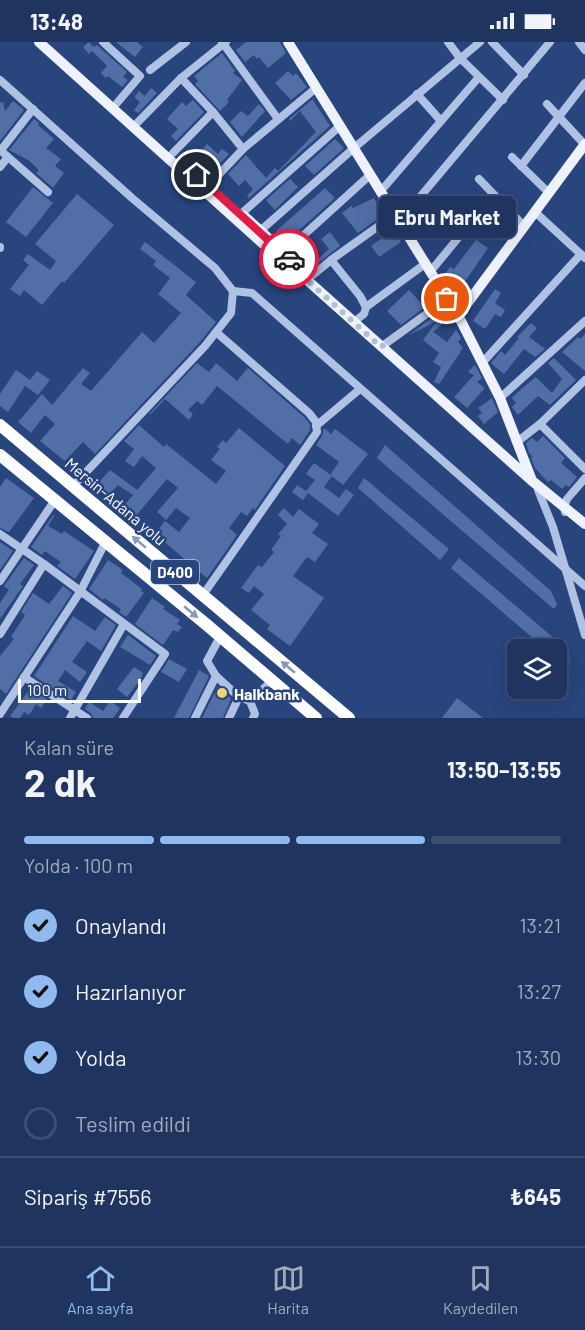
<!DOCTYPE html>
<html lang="tr">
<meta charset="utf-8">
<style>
body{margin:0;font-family:Barlow,sans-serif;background:#2c3f67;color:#f1f3f6;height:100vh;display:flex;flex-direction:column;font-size:22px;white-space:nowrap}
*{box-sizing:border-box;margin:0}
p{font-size:20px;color:#a1aabc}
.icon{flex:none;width:33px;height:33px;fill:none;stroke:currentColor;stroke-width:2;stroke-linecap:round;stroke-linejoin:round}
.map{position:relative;height:676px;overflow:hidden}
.drawer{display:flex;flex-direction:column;background:#1f345e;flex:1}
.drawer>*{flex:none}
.buttons{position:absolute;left:507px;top:597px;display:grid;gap:12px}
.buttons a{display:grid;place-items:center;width:60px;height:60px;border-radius:9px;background:#1f345e;box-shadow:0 6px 24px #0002,0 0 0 2px #3c4f73;font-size:30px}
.scale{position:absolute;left:18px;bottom:15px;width:123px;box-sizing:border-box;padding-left:6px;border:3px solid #fff;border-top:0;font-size:16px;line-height:21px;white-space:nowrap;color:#fff;-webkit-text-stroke:4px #29457e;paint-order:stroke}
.pin{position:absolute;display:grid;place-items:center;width:51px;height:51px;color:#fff;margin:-26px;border:3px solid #fff;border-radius:50%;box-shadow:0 2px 6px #0007}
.courier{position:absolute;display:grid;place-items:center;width:60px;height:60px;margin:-30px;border:4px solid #e11d48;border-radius:50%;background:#fff;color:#222;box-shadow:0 2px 8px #0007}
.bubble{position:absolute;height:42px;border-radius:9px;background:#1f345e;box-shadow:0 6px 24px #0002,0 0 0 2px #3c4f73;font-size:20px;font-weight:700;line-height:42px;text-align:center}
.overview em{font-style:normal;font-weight:700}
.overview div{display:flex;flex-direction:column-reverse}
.overview{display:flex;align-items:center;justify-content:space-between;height:102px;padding:0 24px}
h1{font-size:39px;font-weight:700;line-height:45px}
.bar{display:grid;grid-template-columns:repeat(4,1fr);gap:9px 6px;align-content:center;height:72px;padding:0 24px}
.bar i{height:8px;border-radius:4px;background:#3c4f73}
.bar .current{background:#90b9f0}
.bar p{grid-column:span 4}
.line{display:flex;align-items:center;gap:15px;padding:0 24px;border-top:2px solid #3c4f73}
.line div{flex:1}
ol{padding:0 24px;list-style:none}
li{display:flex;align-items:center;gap:18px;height:66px}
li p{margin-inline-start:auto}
li .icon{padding:6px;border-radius:50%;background:#90b9f0;color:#111;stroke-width:4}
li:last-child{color:#a1aabc}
li i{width:33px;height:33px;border:3px solid #3c4f73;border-radius:50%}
.status{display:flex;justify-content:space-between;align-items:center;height:42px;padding:0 30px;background:#1f345e;direction:ltr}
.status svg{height:16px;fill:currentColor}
.tab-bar{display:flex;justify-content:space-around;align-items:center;height:84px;border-top:2px solid #3c4f73;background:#1f345e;font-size:16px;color:#a1aabc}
.tab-bar a{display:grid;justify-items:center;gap:3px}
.tab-bar .current{color:#90b9f0}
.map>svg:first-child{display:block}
.building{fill:#516fa6}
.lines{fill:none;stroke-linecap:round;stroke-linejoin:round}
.minor{stroke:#afc2e4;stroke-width:8}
.major{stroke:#eef2fd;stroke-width:10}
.highway{stroke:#fff;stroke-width:12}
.oneway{fill:#8999b8}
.done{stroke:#b4bed2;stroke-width:6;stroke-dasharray:0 10.8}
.route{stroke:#e11d48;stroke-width:8}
.poi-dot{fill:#ebd576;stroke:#29457e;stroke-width:2}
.labels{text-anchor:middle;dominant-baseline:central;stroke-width:5;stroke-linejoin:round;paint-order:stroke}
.shield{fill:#29457e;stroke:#bfc7d8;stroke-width:1.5}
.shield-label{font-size:15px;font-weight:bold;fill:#fff}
.street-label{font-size:16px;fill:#fff;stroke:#29457e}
.poi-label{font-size:16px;font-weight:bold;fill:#fff;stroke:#29457e;text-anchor:start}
</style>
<div class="status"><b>13:48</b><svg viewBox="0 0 49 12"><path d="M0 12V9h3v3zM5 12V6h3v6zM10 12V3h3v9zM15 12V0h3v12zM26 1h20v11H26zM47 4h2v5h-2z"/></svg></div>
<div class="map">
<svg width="585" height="676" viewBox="0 0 585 676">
<rect width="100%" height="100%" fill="#29457e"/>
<g class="building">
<polygon points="89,0 94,5 97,3 127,30 123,35 128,38 122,45 108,34 106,36 101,31 107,24 92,9 89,12 83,5"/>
<polygon points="116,0 137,0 143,5 135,15"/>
<polygon points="246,0 280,0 286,11 268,26 259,15 257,17 254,13 245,20 236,8"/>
<polygon points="222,11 235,29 233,31 242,38 227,58 229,60 220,69 195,42 198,39 194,34"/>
<polygon points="288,29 293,34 296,31 307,45 291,58 275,41"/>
<polygon points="151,46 157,51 138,71 134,68 140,60 135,56 135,54 139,49 145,54"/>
<polygon points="314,56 313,58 330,84 249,156 247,154 253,147 245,138 239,144 228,132 246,113 266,136 275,126 278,129 316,90 300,69 290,79 289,77"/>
<polygon points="193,58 204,70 176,99 171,94 178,87 167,77 182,60 186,64"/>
<polygon points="13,59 24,68 0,99 0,61 3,60 5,69"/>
<polygon points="259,62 265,69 242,95 230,80 241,69 248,74"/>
<polygon points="34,77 39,81 38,83 54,97 46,106 61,117 55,124 64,131 53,146 36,131 39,128 28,118 9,108"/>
<polygon points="335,97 344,106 314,133 305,124"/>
<polygon points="207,102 218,112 222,107 229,112 213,129 214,126 198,112"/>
<polygon points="292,135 290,137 298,145 275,168 266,158"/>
<polygon points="33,145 53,161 26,195 6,180"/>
<polygon points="325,146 335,156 286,200 276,189"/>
<polygon points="77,152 114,183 64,241 62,239 42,263 24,248 20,254 10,247 29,223 23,218 28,212 50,228 56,219 35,202"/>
<polygon points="374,156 383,173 358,191 342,171 351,164 353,166"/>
<polygon points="392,189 401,200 379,215 371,204"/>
<polygon points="330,190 340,204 317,222 315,220 329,207 321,197"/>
<polygon points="476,198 488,206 457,251 449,245 443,235 450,225 454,227"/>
<polygon points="145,200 196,240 186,253 216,280 200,300 95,412 83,400 65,419 40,399 55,382 45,373 31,391 18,380 42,352 52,363 83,326 90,331 81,342 91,349 142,290 154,301 181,271 158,252 170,236 153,223 156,219 140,207"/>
<polygon points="495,247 501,251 495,261 505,268 501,275 495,272 485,287 473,279"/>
<polygon points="409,248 425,265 401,283 387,269"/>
<polygon points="442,268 451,277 447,283 443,281 433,290 447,300 456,288 461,296 458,300 463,306 439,342 434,340 441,325 433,320 439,311 423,298 437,279 409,293"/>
<polygon points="531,281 537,286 529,295 545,307 535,315 524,307 504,332 491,321 501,309 505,313 519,296 517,295"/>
<polygon points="585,292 585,329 562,310 578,295 580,297"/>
<polygon points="554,316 576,338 550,363 538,354 518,373 512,365 516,361 512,356 520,348 536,335 552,351 562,337 548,321"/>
<polygon points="197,321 209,330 216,321 237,339 248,326 304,375 310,382 310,388 300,403 292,396 288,402 217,344 202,363 197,359 188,368 193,372 189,378 165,357 150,373 149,372"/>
<polygon points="475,323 482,336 477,340 485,346 467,366 454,355 474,333 468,330"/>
<polygon points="16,328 30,338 37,329 50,338 38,353 25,344 8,370 0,364 0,352"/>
<polygon points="492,356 498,370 484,382 478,374 482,371 478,366"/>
<polygon points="139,383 164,405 166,402 216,442 226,429 211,418 220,407 217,405 223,398 226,401 239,386 285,424 255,468 253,466 247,474 241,470 229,486 237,493 207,536 155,492 165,479 179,490 190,476 176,466 166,478 157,470 178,446 167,437 134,476 122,466 133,453 118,443 106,456 94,446 110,428 137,448 156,426 142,414 134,425 125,419 134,407 124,399"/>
<polygon points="324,386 331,392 335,387 368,412 343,443 330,433 339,420 316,403 322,394"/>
<polygon points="543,394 565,416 561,421 577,435 569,445 566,443 562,447 551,438 548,440 535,426 531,416 533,415 529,411 526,401 532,396 537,400"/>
<polygon points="385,403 551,549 557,562 554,567 377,416"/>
<polygon points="314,421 332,434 324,445 339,456 346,447 354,453 338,474 308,451 303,458 292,450 297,443 306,449 315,438 306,432"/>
<polygon points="6,436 34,456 9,490 0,486 0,445"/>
<polygon points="364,436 449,507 440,518 358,446"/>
<polygon points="284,466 293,475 299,467 319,482 312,491 328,502 315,520 307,515 293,534 324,556 290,604 267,587 270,583 251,568 264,552 254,544 249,551 241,546 258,523 262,525 274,510 271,508 281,494 278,492 287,482 278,473"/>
<polygon points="53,473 54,474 48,484 62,492 64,489 94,509 75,537 57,524 61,520 45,509 42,513 31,505"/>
<polygon points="0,500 13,509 0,528"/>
<polygon points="24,516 34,523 20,542 23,544 0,577 0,561 9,548 4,544"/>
<polygon points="459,516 568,608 570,621 565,623 556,616 556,608 547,608 451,526"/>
<polygon points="108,518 123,528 121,531 142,547 141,549 144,551 126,575 119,570 121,567 104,556 103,558 89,547"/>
<polygon points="63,544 72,551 6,652 0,647 0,614 14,597 11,595 25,573 21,570 33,551 49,562"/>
<polygon points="152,556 165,565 163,567 180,578 177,582 182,585 178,590 173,588 163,603 135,582"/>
<polygon points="73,574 95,589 105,575 116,583 101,609 87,599 72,620 87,630 80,640 65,628 58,639 76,650 71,658 34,634"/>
<polygon points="128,593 156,614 150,623 120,605"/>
<polygon points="169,617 187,627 179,640 161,630"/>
<polygon points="134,625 143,631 141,637 127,655 117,647"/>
<polygon points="199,628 209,634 189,676 174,676"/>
<polygon points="218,644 231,657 223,676 202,676"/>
<polygon points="30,647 47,657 41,666 36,662 29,673 24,670 20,676 13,676 10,674"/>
<polygon points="457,656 483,676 442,676"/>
<polygon points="110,659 120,666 113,676 93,676 91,671 85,667 89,660 103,669"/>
</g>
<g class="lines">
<g class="minor">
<polyline points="103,0 140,34 117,61"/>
<polyline points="222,0 278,77"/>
<polyline points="448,0 460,16 503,58"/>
<polyline points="492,0 524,33"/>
<polyline points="579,0 585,8"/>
<polyline points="150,28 186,0"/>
<polyline points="181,36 213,70 243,107"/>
<polyline points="0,38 132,156 215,226 233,249 231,271 205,304 72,445"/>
<polyline points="417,52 441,79"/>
<polyline points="547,62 585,103"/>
<polyline points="138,80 181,36 226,0"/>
<polyline points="0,108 48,150"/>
<polyline points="1,108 33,67"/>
<polyline points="173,111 213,70"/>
<polyline points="512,115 549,151"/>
<polyline points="521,124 585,41"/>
<polyline points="0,125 8,115"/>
<polyline points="479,137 524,184"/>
<polyline points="209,143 243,107 316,46"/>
<polyline points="380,150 479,35"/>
<polyline points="535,170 585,216"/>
<polyline points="241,172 340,84"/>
<polyline points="399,180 550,0"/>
<polyline points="260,189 354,106 480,0"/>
<polyline points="0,205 0,206"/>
<polyline points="284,211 370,133"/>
<polyline points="331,218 360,254 366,265"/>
<polyline points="430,230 477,173"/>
<polyline points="307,238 331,218 394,173"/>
<polyline points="233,249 252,251 585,544"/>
<polyline points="354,280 364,272 366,265 425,222"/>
<polyline points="381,305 447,257"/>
<polyline points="483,320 581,212"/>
<polyline points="500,356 585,279"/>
<polyline points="540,382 585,427"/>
<polyline points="316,384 360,347"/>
<polyline points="517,400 540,382 585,338"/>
<polyline points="538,448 553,485 585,593"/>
<polyline points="565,470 564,465 567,457 585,436"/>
<polyline points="0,492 44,522"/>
<polyline points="0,539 55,458"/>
<polyline points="203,553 317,390 316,380 309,371 216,290"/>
<polyline points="0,592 44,522 165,612 123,676"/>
<polyline points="216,634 239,655 250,659"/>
<polyline points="24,635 87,676"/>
<polyline points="0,672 80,550 106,499"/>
<polyline points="70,676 124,582"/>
<polyline points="195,676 216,634 207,619 220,595"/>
<polyline points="229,676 239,655"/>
<polyline points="253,676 255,672 250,659 272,639"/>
</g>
<g class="major">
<polyline points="39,0 282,219 307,238 531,438 585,482"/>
<polyline points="288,0 461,279 500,356 531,436"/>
<polyline points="244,174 275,202"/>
<polyline points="458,274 585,102"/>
</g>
<g class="highway">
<polyline points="0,383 349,676"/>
<polyline points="0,413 207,583 316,676"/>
</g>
</g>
<defs><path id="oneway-solid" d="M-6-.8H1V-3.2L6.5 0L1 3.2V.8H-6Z" transform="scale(1.5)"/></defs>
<g class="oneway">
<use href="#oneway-solid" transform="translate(139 500) rotate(-140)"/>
<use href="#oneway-solid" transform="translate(191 570) rotate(40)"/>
<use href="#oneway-solid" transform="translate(288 625) rotate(-140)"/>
</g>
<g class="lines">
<polyline class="done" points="289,217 307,238 381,305 447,257"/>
<polyline class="route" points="197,133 289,217"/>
</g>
<circle class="poi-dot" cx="222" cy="651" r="6"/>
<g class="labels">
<rect class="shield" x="151" y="518" width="48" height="24" rx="4.5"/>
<g class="shield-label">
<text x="175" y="530">D400</text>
</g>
<g class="street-label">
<text transform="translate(116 459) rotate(40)">Mersin-Adana yolu</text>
</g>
<g class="poi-label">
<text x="234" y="651">Halkbank</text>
</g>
</g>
</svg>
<div class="buttons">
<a><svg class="icon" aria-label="layers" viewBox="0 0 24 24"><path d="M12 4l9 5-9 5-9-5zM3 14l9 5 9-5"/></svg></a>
</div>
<div class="scale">100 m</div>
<div class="pin" style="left:447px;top:257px;background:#ea580c"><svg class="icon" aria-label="bag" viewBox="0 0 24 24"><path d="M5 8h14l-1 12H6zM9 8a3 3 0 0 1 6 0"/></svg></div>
<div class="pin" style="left:197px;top:133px;background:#1f2937"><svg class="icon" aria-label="home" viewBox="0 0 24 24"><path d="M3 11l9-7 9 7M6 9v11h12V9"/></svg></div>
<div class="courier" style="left:289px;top:217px"><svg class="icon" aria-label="car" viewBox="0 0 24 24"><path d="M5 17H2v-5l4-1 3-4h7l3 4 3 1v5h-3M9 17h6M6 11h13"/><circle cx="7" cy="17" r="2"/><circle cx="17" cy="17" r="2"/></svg></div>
<div class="bubble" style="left:378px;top:154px;width:138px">Ebru Market</div>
</div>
<section class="drawer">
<div class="overview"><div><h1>2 dk</h1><p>Kalan süre</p></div><em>13:50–13:55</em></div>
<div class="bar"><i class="current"></i><i class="current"></i><i class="current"></i><i></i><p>Yolda · 100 m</p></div>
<ol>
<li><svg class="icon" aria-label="check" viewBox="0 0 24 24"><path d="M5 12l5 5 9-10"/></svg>Onaylandı<p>13:21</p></li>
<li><svg class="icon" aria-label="check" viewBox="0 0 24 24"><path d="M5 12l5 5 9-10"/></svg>Hazırlanıyor<p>13:27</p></li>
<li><svg class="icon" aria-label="check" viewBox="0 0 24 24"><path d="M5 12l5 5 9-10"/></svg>Yolda<p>13:30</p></li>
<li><i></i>Teslim edildi</li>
</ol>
<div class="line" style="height:78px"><div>Sipariş #7556</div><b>₺645</b></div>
</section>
<nav class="tab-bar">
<a class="current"><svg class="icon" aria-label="home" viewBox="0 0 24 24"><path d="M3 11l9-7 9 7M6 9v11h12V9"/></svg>Ana sayfa</a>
<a><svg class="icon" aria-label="map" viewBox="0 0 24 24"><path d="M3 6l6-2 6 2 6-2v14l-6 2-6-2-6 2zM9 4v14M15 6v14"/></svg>Harita</a>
<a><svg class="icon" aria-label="saved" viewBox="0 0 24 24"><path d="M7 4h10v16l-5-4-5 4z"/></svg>Kaydedilen</a>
</nav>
